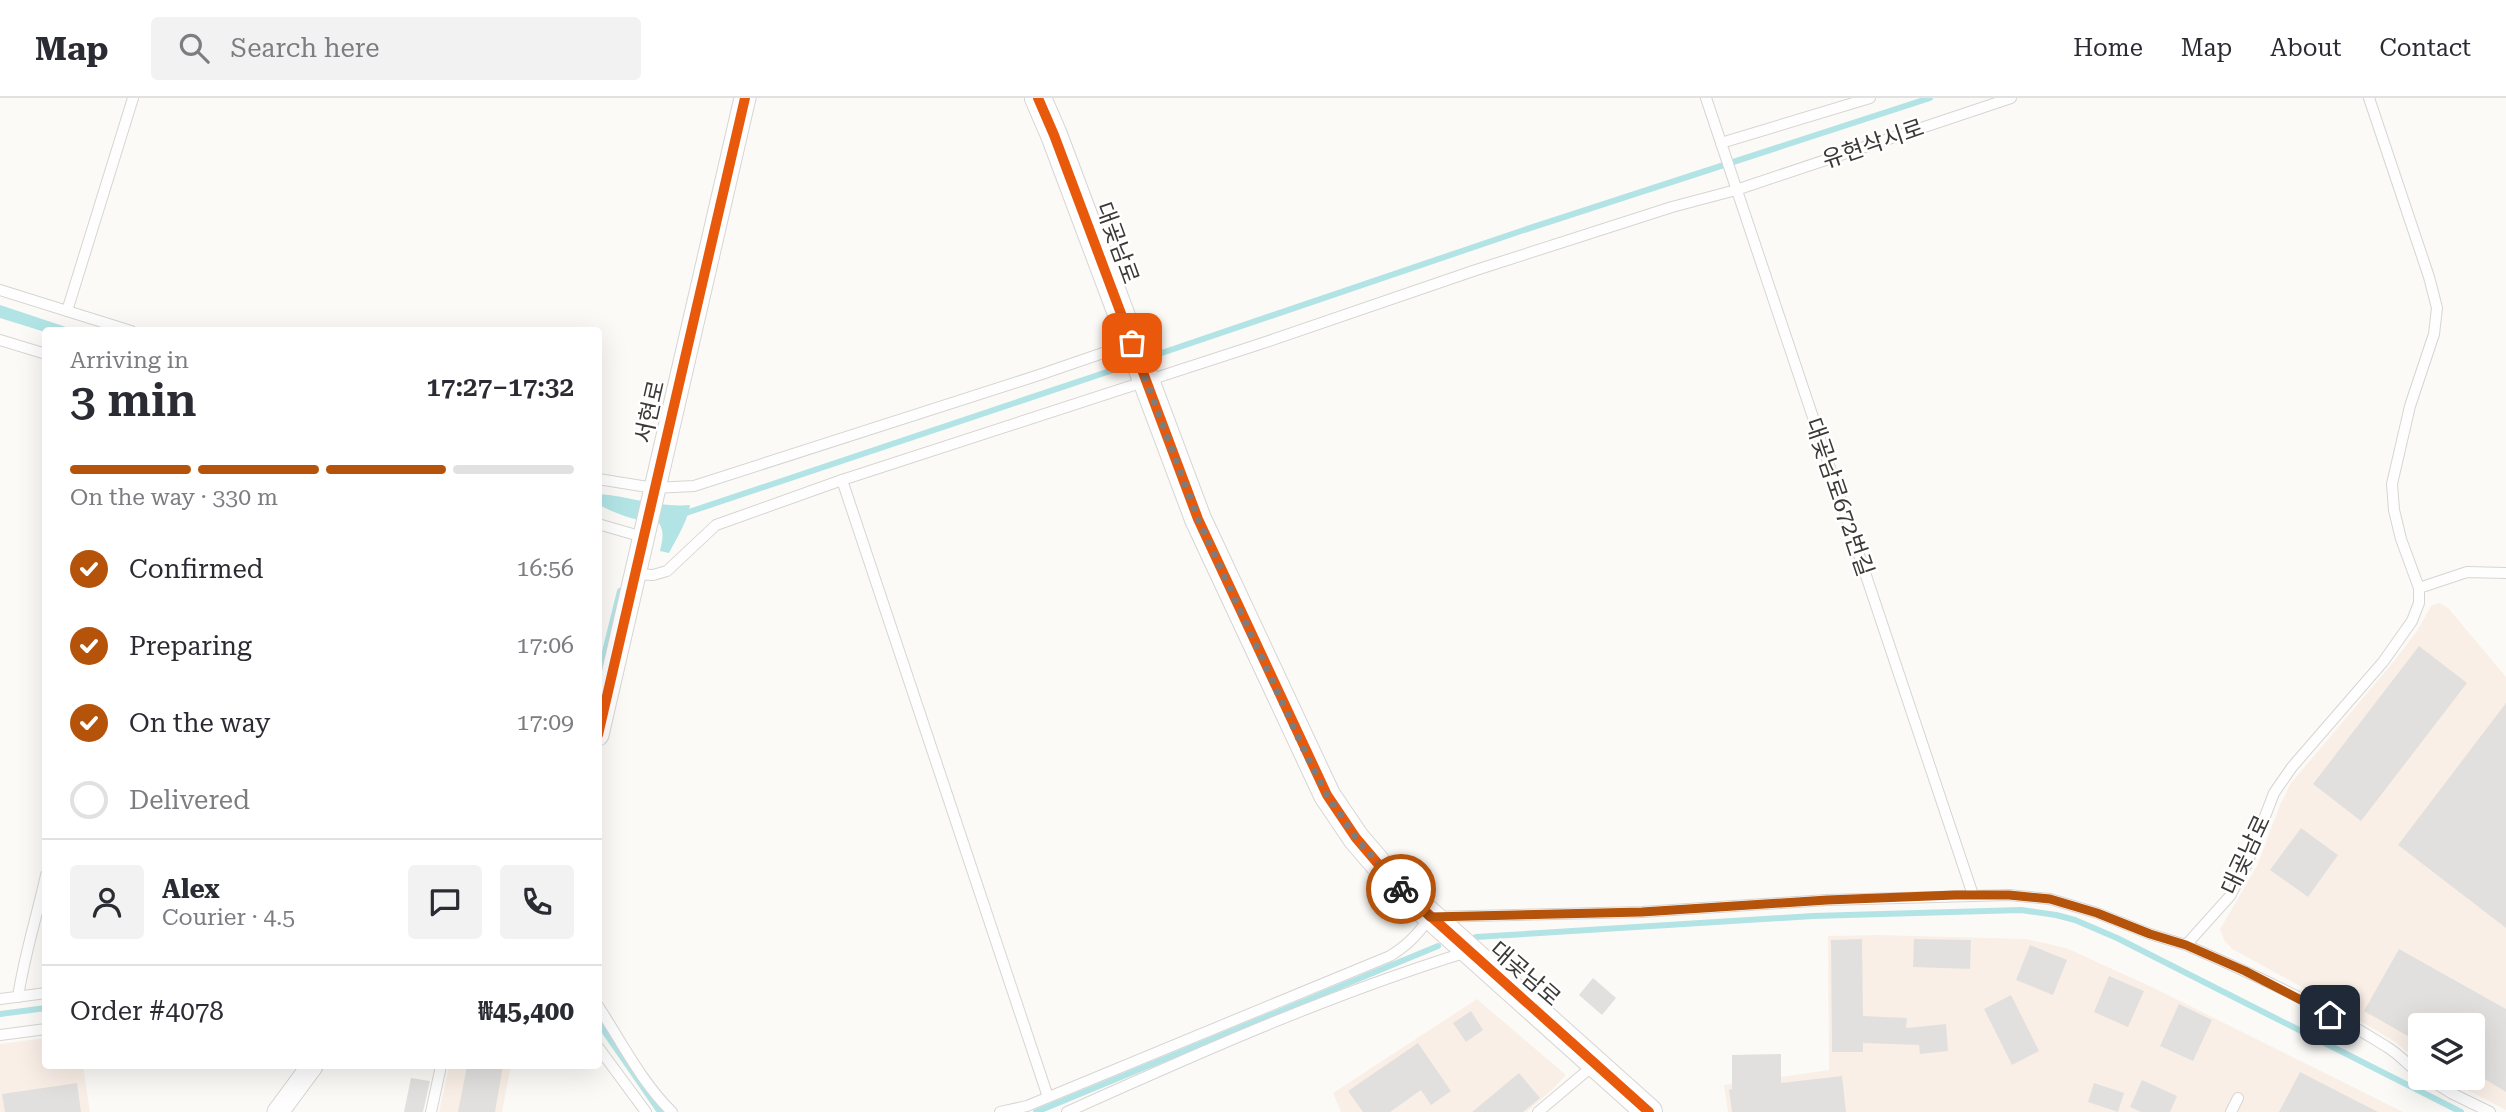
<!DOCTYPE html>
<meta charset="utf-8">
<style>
body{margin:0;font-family:"Roboto Serif","Noto Sans KR",serif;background:#f2f2f3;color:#2b2b33;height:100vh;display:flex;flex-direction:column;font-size:26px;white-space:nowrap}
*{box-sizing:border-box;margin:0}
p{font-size:23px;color:#7c7c81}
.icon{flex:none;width:38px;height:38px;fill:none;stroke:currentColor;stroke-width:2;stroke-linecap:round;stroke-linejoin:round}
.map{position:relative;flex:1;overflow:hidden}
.sheet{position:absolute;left:42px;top:229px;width:560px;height:742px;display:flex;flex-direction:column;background:#fff;border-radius:7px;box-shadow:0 7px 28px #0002}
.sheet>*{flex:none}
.buttons{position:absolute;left:2408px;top:915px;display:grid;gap:14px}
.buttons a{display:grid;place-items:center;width:77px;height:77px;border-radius:7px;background:#fff;box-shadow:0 7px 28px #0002;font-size:35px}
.pin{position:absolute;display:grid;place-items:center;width:60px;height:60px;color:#fff;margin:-30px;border-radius:14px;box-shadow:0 4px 10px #0006}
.courier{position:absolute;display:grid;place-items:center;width:70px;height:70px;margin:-35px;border:5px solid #b45309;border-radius:50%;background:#fff;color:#222;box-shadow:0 2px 9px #0007}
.headline em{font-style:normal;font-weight:600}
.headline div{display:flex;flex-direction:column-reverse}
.headline{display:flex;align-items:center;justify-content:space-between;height:119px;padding:0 28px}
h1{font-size:46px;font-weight:600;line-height:52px}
.bar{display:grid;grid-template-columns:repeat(4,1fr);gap:10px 7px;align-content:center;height:84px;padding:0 28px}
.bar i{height:9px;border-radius:5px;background:#e1e1e2}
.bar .active{background:#b45309}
.bar p{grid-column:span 4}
.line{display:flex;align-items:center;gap:18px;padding:0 28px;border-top:2px solid #e1e1e2}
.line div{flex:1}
.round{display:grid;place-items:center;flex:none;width:74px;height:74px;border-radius:7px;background:#f2f2f3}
ol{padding:0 28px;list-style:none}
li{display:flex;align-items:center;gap:21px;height:77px}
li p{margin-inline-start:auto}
li .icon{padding:7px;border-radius:50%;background:#b45309;color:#fff;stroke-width:4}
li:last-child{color:#7c7c81}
li i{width:38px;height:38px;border:4px solid #e1e1e2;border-radius:50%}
header{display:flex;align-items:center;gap:42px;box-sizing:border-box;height:98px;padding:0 35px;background:#fff;border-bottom:2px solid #e1e1e2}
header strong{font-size:33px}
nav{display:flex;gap:38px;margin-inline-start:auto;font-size:24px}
.search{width:490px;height:63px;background:#f2f2f3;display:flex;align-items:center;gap:18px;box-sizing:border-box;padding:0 24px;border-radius:7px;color:#7c7c81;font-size:26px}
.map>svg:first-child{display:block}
.industrial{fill:#f9efe7}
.water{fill:#b2e4e6}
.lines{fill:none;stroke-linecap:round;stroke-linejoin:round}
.stream{stroke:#b2e4e6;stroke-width:6}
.building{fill:#e2e0de}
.service-casing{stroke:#d7d5d3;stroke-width:12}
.minor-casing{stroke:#d7d5d3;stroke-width:23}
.tertiary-casing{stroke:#d7d5d3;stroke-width:28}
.service{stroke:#fffefe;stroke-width:10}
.minor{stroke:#fffefe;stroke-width:21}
.tertiary{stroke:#fffefe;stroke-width:26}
.cycleway-casing{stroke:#fff;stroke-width:15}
.cycleway{stroke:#e8590c;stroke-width:10}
.done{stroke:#7f7d7b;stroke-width:7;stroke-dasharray:0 12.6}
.route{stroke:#b45309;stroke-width:9}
.labels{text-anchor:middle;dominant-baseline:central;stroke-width:5;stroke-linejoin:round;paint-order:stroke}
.street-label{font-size:23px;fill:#3c3a38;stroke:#fff}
</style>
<header>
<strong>Map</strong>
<div class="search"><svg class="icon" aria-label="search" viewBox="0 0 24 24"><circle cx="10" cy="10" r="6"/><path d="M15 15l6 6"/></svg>Search here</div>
<nav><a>Home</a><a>Map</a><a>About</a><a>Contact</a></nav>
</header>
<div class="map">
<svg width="2506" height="1014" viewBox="0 0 2506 1014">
<rect width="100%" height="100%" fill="#fcfaf7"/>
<g class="industrial">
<polygon points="2439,505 2448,510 2506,579 2506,1012 2444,980 2473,980 2473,928 2420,928 2420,964 2395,944 2331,905 2232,851 2224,842 2220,831 2257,768 2280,707 2291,685 2395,562 2417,533 2431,508"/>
<polygon points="1879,837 2026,841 2066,850 2154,890 2403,1014 1728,1014 1724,987 1829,972 1828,838"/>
<polygon points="1477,901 1566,977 1554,990 1527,1014 1341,1014 1333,995"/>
<polygon points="45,940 46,968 83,968 90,1014 0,1014 0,946"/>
<polygon points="449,968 511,968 502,1014 439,1014"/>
</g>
<g class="water">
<polygon points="0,207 78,233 45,234 0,220"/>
<path d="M599,396c30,2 60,14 91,11 -3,18 -13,32 -21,48l-9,-2c2,-10 5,-18 -1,-28 -23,-2 -40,-8 -60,-18z"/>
</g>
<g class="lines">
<g class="stream">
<polyline points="1144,261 1521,133 1930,0"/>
<polyline points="683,416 1134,265"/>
<polyline points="598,582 620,493"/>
<polyline points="1476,839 1813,818 2021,812 2056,817 2075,822 2117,840 2461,1014"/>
<polyline points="0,916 46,910"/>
<polyline points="598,924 660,1014"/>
<polyline points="1036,1014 1438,848"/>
</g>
</g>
<g class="building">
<polygon points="2419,548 2467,585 2361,723 2313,686"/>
<polygon points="2506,605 2506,830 2398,747"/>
<polygon points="2301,730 2338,757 2308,799 2270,772"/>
<polygon points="1862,841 1863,918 1907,920 1906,930 1946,926 1948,953 1920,956 1919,947 1863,945 1863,954 1832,954 1831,842"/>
<polygon points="1914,841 1971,842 1970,871 1913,869"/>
<polygon points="2030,847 2067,862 2053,897 2016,882"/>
<polygon points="2399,851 2506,911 2506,994 2473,974 2473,928 2420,928 2420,945 2364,913"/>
<polygon points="2109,878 2144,893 2128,929 2094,914"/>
<polygon points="1593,880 1616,900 1602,917 1579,897"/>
<polygon points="2011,897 2039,953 2012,967 1984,911"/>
<polygon points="2179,906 2212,922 2193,963 2160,948"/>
<polygon points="1471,913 1483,932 1466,944 1453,925"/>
<polygon points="1418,945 1451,993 1431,1007 1421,992 1390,1014 1363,1014 1348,993"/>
<polygon points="1781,956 1781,985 1842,978 1846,1014 1732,1014 1729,992 1732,991 1732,957"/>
<polygon points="467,968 503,968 495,1014 458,1014"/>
<polygon points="2300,974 2378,1014 2279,1014"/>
<polygon points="1519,975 1540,1000 1523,1014 1472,1014"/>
<polygon points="411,980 430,983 423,1014 404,1014"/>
<polygon points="2142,982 2177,998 2170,1014 2141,1014 2130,1009"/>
<polygon points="77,985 81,1014 5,1014 2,996"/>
<polygon points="2094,985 2124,995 2118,1014 2088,1004"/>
</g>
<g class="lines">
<defs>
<g id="service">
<polyline points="1706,0 1973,797"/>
<polyline points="2369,0 2429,179 2437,210 2434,236 2410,308 2392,386 2394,412 2401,441 2419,490"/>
<polyline points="1721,45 1870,0"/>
<polyline points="0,192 131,233"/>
<polyline points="67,213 133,0"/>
<polyline points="0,242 46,256"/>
<polyline points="598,381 654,390 694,388 1039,277 1132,245"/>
<polyline points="842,382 1048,999"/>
<polyline points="598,426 643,439"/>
<polyline points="635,476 653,477 667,473 716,427 842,382 1263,245 1476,172 1672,109 1736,92 2011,0"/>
<path d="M2186,847c69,30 138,62 201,102 12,7 22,19 33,27"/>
<path d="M18,899c6,-41 19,-81 28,-122"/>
<polyline points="0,901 46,895"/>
<path d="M598,908c23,35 44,77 74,106"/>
<polyline points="0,937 46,931"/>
<polyline points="598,949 646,1014"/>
<polyline points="2427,980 2451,995 2490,1014"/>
<polyline points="431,1014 441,968"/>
<path d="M1000,1014l27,-6 363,-150c18,-11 28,-22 40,-39l212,-5 185,-12 182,-5 41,4 47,14 53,21 36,11 44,-49 16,-30 28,-73 18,-26 91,-105 29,-41 7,-18v-15l48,-16 39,1"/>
<path d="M1067,1014c131,-59 264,-118 400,-160"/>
<polyline points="1538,1014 1595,966"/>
<polyline points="2231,1014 2238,1000"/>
</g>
<g id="minor">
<polyline points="598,637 745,0"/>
<polyline points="278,1014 312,968"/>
</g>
<polyline id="tertiary" points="1038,0 1054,37 1198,421 1327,697 1356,740 1397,788 1649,1014"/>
</defs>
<use href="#service" class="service-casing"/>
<use href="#minor" class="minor-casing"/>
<use href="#tertiary" class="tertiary-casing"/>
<use href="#service" class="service"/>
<use href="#minor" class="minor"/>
<use href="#tertiary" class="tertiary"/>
<defs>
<g id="cycleway">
<polyline points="1038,0 1054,37 1198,421 1327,697 1356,740 1397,788 1649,1014"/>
<polyline points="598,637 745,0"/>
</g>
</defs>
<use href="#cycleway" class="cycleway-casing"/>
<use href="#cycleway" class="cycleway"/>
</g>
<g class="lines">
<polyline class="done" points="1132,245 1198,421 1306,656 1327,697 1356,740 1401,791"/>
<polyline class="route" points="1401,791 1430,819 1642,814 1827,802 1955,797 2009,797 2050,801 2097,815 2150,836 2186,847 2245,873 2330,917"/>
</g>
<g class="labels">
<g class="street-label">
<text transform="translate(1873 46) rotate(-19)">유현삭시로</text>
<text transform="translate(1117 145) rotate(70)">대곶남로</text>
<text transform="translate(650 314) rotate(-77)">서현로</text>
<text transform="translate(1839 399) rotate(71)">대곶남로672번길</text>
<text transform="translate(2246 757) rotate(-65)">대곶남로</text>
<text transform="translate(1525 876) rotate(41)">대곶남로</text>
</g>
</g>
</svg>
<div class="buttons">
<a><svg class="icon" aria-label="layers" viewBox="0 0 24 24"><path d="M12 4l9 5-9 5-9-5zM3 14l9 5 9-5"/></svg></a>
</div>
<div class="pin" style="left:1132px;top:245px;background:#ea580c"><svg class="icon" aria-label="bag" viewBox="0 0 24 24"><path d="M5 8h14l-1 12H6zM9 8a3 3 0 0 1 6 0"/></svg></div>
<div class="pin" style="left:2330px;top:917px;background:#1f2937"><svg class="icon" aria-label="home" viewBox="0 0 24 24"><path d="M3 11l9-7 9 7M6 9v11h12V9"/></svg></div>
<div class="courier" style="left:1401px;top:791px"><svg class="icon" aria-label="bike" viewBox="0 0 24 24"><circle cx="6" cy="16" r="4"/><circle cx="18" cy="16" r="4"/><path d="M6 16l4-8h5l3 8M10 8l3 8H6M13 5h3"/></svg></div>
<section class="sheet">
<div class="headline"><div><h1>3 min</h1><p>Arriving in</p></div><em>17:27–17:32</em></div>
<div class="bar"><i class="active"></i><i class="active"></i><i class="active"></i><i></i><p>On the way · 330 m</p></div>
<ol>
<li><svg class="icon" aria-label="check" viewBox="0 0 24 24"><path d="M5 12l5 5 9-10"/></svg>Confirmed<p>16:56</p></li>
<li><svg class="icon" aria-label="check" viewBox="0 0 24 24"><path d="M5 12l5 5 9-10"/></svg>Preparing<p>17:06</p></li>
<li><svg class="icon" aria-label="check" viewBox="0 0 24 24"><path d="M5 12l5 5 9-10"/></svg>On the way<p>17:09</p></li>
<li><i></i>Delivered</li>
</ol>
<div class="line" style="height:126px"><a class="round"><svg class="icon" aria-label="person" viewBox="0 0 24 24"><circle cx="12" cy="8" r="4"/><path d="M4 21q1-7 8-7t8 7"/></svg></a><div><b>Alex</b><p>Courier · 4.5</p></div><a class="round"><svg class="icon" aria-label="chat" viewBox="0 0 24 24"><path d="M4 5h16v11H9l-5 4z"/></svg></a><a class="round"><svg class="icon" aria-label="phone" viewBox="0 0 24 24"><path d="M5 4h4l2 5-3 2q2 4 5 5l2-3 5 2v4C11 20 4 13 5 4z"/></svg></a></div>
<div class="line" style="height:91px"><div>Order #4078</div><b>₩45,400</b></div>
</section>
</div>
